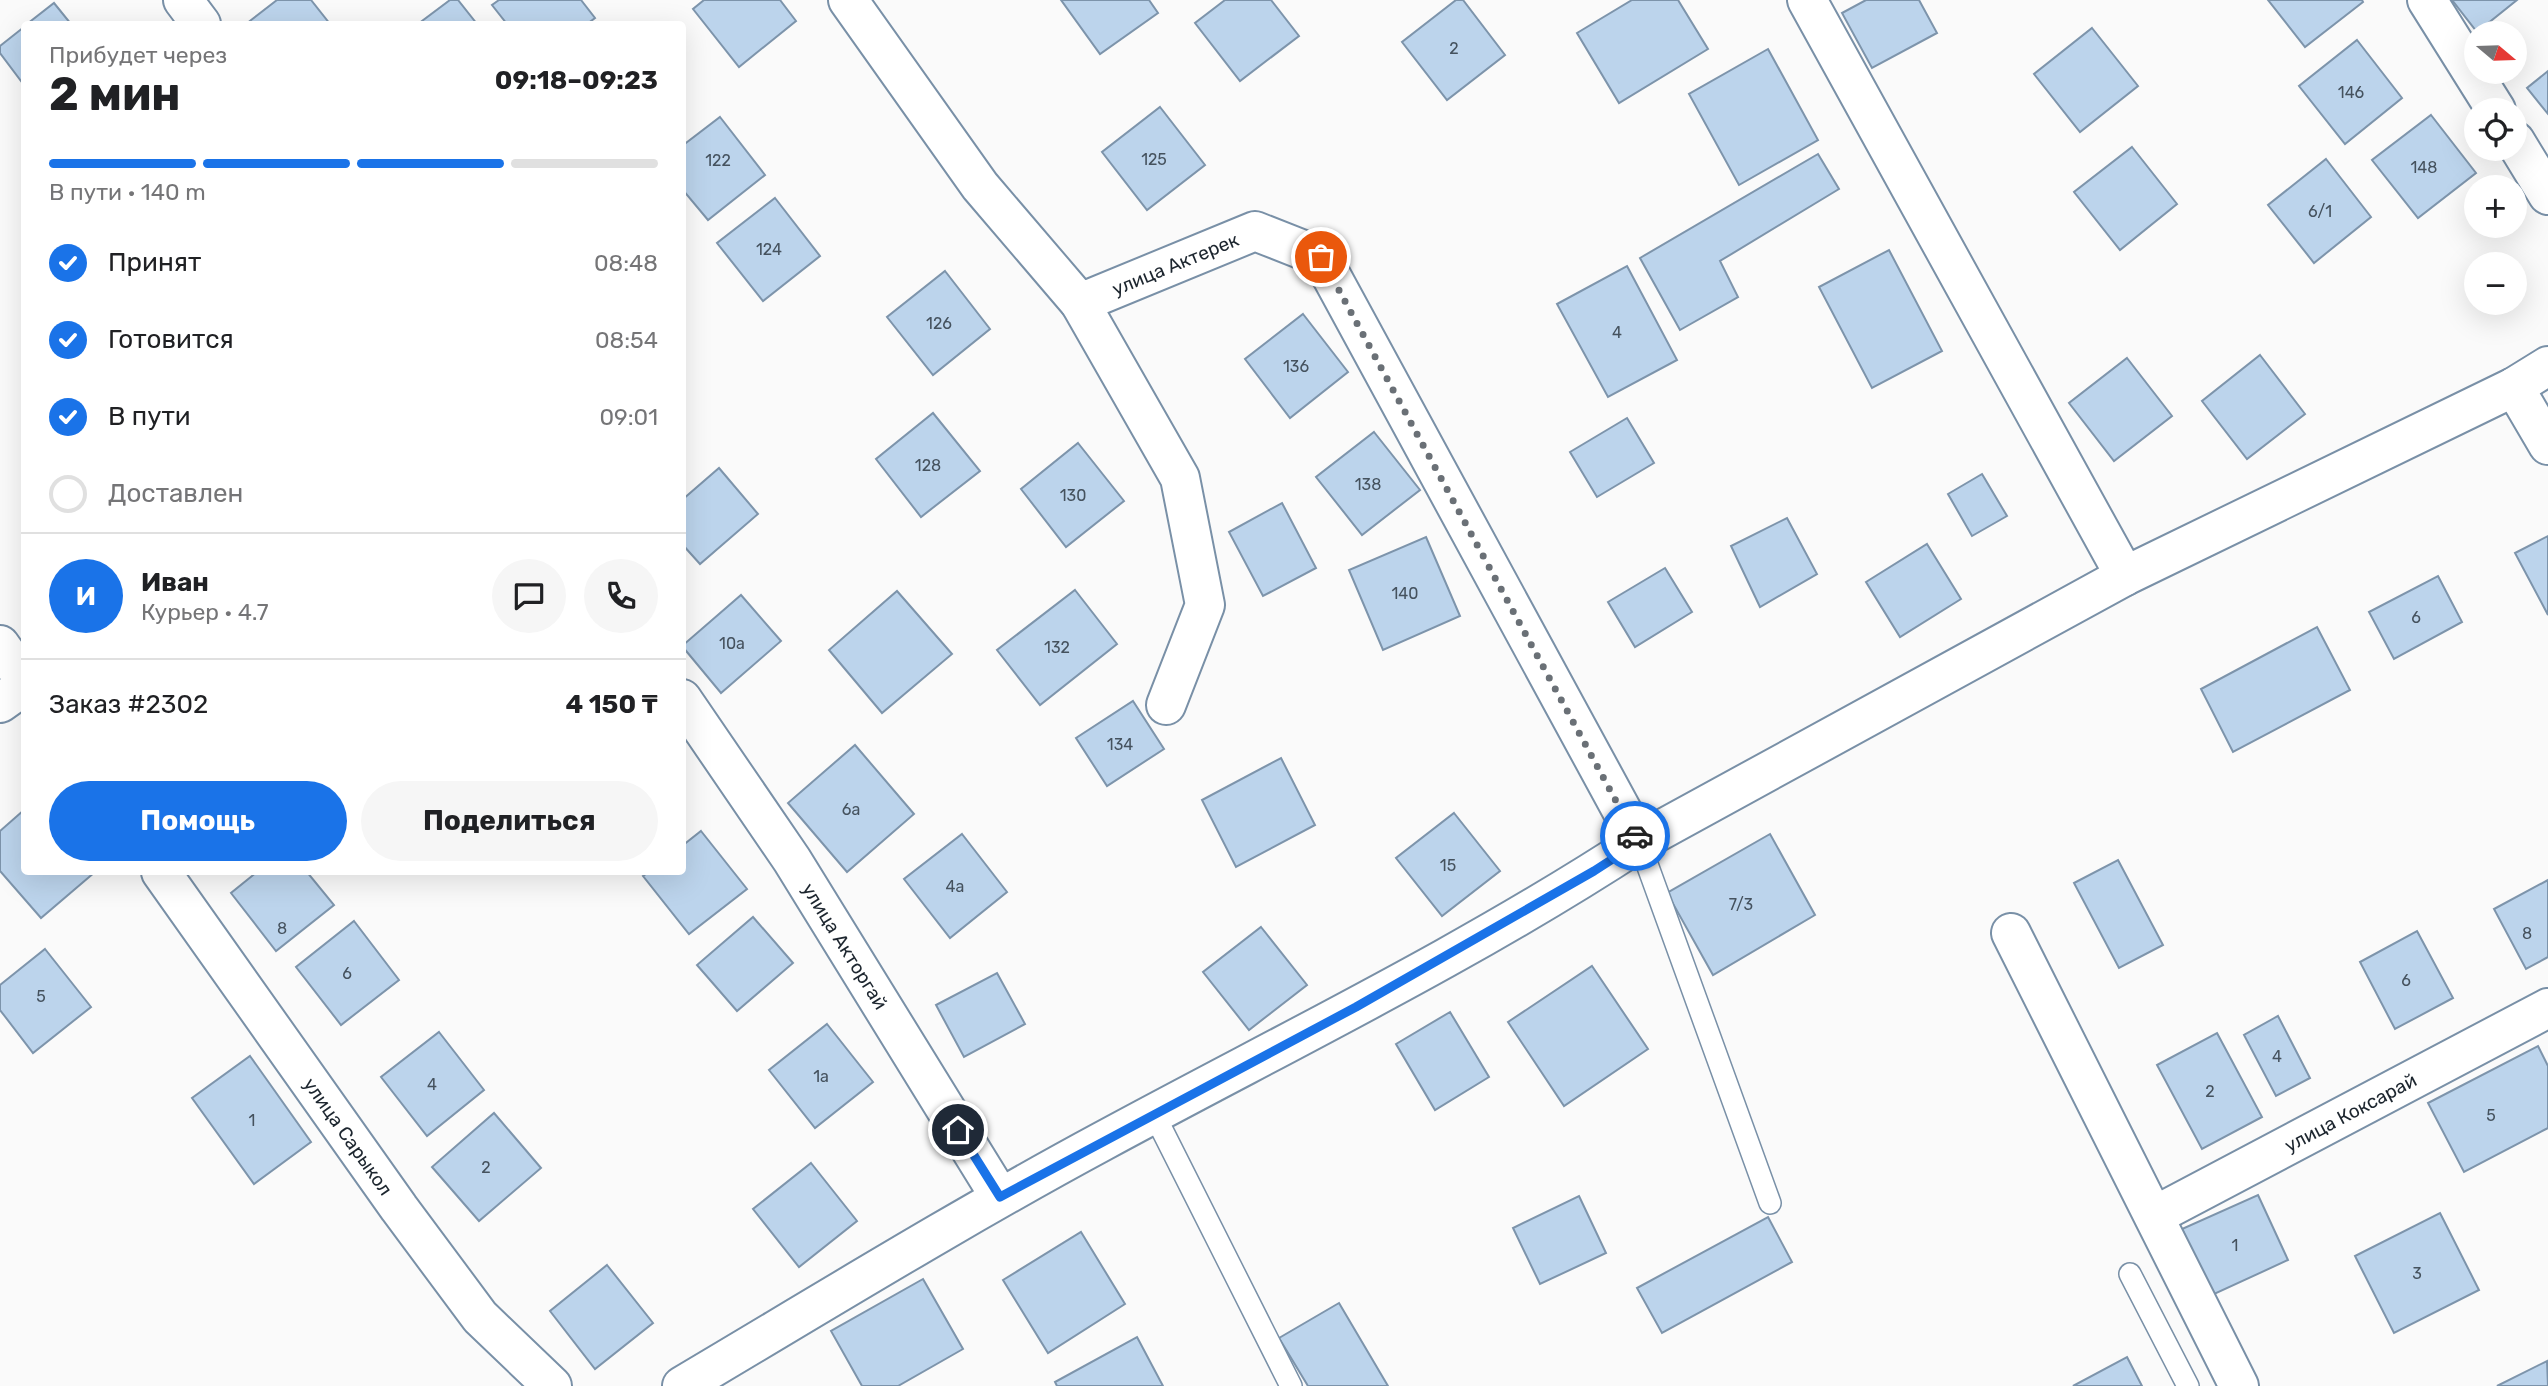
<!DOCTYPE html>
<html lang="ru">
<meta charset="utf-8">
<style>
body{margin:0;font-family:Rubik,sans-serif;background:#f6f6f6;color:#202124;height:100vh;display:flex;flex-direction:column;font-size:26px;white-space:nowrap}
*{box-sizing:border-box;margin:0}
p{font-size:23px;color:#757577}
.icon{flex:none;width:38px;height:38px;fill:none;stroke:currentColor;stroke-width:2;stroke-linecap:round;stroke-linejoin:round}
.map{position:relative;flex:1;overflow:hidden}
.details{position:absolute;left:21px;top:21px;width:665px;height:854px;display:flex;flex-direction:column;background:#fff;border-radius:7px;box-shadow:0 7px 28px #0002}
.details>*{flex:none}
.needle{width:46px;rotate:109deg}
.buttons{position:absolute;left:2464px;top:21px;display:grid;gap:14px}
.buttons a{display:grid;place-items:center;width:63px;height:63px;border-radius:50%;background:#fff;box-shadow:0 7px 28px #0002;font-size:35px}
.pin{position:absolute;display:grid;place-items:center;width:60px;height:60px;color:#fff;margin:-30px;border:4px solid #fff;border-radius:50%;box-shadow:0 2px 7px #0007}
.courier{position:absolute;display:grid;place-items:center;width:70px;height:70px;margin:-35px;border:5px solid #1a73e8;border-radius:50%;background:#fff;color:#222;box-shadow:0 2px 9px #0007}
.summary em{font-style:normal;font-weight:700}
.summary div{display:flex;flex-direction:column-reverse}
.summary{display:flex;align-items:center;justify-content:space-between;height:119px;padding:0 28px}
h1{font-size:46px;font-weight:700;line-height:52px}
.bar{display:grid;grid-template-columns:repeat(4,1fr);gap:10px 7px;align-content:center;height:84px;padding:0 28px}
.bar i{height:9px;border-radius:5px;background:#e0e0e0}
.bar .on{background:#1a73e8}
.bar p{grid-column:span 4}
.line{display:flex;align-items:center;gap:18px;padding:0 28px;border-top:2px solid #e0e0e0}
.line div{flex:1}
.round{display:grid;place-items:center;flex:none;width:74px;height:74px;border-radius:37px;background:#f6f6f6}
ol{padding:0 28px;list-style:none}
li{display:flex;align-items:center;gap:21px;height:77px}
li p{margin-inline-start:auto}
li .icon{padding:7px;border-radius:50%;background:#1a73e8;color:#fff;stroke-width:4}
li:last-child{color:#757577}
li i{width:38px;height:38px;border:4px solid #e0e0e0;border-radius:50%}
.button{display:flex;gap:14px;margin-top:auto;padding:14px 28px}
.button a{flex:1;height:80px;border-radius:42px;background:#1a73e8;color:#fff;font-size:28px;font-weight:700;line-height:80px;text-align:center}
.button a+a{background:#f6f6f6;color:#202124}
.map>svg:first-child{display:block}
.building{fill:#bcd4ec;stroke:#7d94ab;stroke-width:2}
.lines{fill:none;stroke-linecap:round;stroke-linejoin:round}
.service-casing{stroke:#7990a7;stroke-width:24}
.minor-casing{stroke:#7990a7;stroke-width:42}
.service{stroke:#fff;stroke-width:21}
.minor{stroke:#fff;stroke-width:38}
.done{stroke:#6a7076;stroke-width:7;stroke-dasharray:0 12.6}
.route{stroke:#1a73e8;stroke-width:9}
.labels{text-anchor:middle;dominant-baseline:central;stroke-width:7;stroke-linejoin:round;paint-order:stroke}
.number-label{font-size:16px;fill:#45525e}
.street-label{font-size:19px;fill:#1d262f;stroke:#fff}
</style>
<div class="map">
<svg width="2548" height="1386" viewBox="0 0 2548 1386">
<rect width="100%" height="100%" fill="#fafafa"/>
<g class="building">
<polygon points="277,0 311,0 330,24 246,24"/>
<polygon points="450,0 458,0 477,24 418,24"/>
<polygon points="499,0 581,0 595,18 587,24 507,24 492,5"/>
<polygon points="704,0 780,0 796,21 739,67 693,9"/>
<polygon points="1061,0 1149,0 1158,13 1100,54"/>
<polygon points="1225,0 1271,0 1299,36 1240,81 1195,23"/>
<polygon points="1456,0 1463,0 1505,55 1447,100 1402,42"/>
<polygon points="1632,0 1678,0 1708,49 1619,103 1577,33"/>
<polygon points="1866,0 1919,0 1937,33 1872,68 1842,13"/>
<polygon points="2268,0 2362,0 2363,2 2305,47"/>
<polygon points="2452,0 2517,0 2477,32"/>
<polygon points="54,3 71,24 27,24"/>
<polygon points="24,27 24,85 0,53 0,46"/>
<polygon points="2092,28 2138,86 2080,132 2034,74"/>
<polygon points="2357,40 2402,98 2345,144 2299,86"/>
<polygon points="1768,49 1818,140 1739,185 1689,94"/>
<polygon points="2548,71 2548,114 2527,88"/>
<polygon points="1160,107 1205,165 1147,210 1102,152"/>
<polygon points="2431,115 2476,173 2418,218 2372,160"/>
<polygon points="720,117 765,175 708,220 682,189 682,146"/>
<polygon points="2132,147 2177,204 2120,250 2074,192"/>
<polygon points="1818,154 1839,189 1720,261 1738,297 1680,330 1640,258"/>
<polygon points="2326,159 2371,217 2314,263 2268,205"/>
<polygon points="775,198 820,256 763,301 717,243"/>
<polygon points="1889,250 1942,351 1872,388 1819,287"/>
<polygon points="1627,266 1677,360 1608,397 1557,304"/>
<polygon points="945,271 990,329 933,375 887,317"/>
<polygon points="1303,314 1348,372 1290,418 1245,359"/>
<polygon points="2260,355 2305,414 2247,459 2202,401"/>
<polygon points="2127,358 2172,416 2114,461 2069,403"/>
<polygon points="933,413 980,471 921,517 876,459"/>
<polygon points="1627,418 1654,463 1597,497 1570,452"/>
<polygon points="1374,432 1420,490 1362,535 1316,477"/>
<polygon points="1078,443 1124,501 1066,547 1021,489"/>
<polygon points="719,468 758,514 700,564 682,544 682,500"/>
<polygon points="1982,474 2007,516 1972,536 1948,494"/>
<polygon points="1282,503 1316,568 1263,596 1229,532"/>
<polygon points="1787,518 1817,574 1760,607 1731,546"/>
<polygon points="2548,536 2548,615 2515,553"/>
<polygon points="1426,537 1460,616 1383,650 1349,570"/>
<polygon points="1927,544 1961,599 1900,637 1866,582"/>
<polygon points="1665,568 1692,612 1635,647 1608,602"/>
<polygon points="2438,576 2462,622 2394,659 2369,612"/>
<polygon points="1075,590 1117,644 1040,705 997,650"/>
<polygon points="897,591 952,654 882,713 829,650"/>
<polygon points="741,595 781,641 721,693 682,646"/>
<polygon points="2317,627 2350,690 2233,752 2201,689"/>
<polygon points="1133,701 1164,749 1107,786 1076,738"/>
<polygon points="855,745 914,814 847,872 788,803"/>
<polygon points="1281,758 1315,825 1236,867 1202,800"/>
<polygon points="24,810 24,872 95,872 41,918 0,871 0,831"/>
<polygon points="1454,813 1500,871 1442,916 1396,858"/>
<polygon points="701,831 747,889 689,934 643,876 649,872 682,872 682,846"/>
<polygon points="962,834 1007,892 950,938 904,879"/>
<polygon points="1770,834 1815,915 1713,975 1667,893"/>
<polygon points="2118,860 2163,945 2119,968 2074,883"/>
<polygon points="257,872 307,872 334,905 276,951 231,893"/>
<polygon points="2548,880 2548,957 2526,969 2494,909"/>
<polygon points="753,917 793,963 737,1011 697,965"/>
<polygon points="354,921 399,980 341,1025 296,967"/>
<polygon points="1261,927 1307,985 1249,1030 1203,972"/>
<polygon points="2417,931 2453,998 2395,1029 2360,962"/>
<polygon points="45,949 91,1007 33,1053 0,1010 0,985"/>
<polygon points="1592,966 1648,1049 1564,1106 1508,1022"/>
<polygon points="997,973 1025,1024 964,1057 936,1005"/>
<polygon points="1450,1012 1489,1077 1435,1110 1396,1044"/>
<polygon points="2278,1016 2310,1078 2276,1096 2244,1035"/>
<polygon points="827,1024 873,1082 815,1128 769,1070"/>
<polygon points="439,1032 484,1090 427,1136 381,1077"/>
<polygon points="2217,1033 2262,1117 2202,1149 2157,1065"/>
<polygon points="2538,1046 2548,1066 2548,1128 2464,1172 2428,1103"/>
<polygon points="250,1056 311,1142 254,1184 192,1098"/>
<polygon points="494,1113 541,1168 479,1221 432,1167"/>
<polygon points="811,1163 857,1221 799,1267 753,1209"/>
<polygon points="2258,1195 2288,1260 2212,1295 2182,1229"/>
<polygon points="1579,1196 1606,1253 1540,1284 1513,1228"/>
<polygon points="2440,1213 2479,1290 2394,1333 2355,1256"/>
<polygon points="1768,1217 1792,1262 1662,1333 1637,1288"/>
<polygon points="1081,1232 1125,1304 1048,1353 1003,1280"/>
<polygon points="607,1265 653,1323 595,1369 550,1311"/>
<polygon points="923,1279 963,1349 898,1386 862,1386 831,1331"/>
<polygon points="1339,1303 1388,1386 1308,1386 1279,1338"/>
<polygon points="1137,1337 1163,1386 1057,1386 1055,1382"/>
<polygon points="2127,1357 2142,1386 2073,1386"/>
<polygon points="2547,1361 2548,1386 2497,1386"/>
</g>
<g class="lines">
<defs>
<g id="service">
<polyline points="1639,842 1770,1203"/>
<polyline points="1154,1114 1291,1386"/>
<polyline points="2130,1274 2188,1386"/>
</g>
<g id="minor">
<polyline points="183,0 201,24"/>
<path id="s1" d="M848,0l132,186 100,117 175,-72 66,26 318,585"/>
<polyline points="1807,0 2125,576"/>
<polyline points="2427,0 2496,110"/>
<polyline points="2515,141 2548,195"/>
<polyline points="1080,303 1180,478 1205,605 1166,705"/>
<polyline points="2514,387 2548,445"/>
<polyline points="0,645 24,679"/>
<path id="s2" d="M682,699l110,161 208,337"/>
<polyline points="0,703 24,686"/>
<path id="s3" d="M161,872l238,336 81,109 72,69"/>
<polyline points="2011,933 2239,1386"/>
<path id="s4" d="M2154,1216l394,-208"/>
<path d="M682,1386c140,-83 278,-168 421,-245 179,-97 365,-187 536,-299l486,-266 389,-189 34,-21"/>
</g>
</defs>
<use href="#service" class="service-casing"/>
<use href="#minor" class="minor-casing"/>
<use href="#service" class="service"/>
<use href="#minor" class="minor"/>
</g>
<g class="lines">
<polyline class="done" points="1321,257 1635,836"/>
<polyline class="route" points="958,1130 1000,1197 1356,1007 1594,871 1639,842 1635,836"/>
</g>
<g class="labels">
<g class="number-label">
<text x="1454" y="48">2</text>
<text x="2351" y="92">146</text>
<text x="1154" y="159">125</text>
<text x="718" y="160">122</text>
<text x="2424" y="167">148</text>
<text x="2320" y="211">6/1</text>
<text x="769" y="249">124</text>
<text x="939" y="323">126</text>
<text x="1617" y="332">4</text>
<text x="1296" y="366">136</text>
<text x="928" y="465">128</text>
<text x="1368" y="484">138</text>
<text x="1073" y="495">130</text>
<text x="1405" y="593">140</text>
<text x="2416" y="617">6</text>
<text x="732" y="643">10а</text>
<text x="1057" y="647">132</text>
<text x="1120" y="744">134</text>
<text x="851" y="809">6а</text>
<text x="1448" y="865">15</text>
<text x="955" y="886">4а</text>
<text x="1741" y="904">7/3</text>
<text x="282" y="928">8</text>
<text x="2527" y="933">8</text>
<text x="347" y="973">6</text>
<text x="2406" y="980">6</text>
<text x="41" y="996">5</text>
<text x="2277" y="1056">4</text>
<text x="821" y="1076">1а</text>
<text x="432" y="1084">4</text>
<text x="2210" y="1091">2</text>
<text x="2491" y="1115">5</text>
<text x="252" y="1120">1</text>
<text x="486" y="1167">2</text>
<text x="2235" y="1245">1</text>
<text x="2417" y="1273">3</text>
</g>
<g class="street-label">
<text stroke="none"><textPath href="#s1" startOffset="485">улица Актерек</textPath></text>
<text stroke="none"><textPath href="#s2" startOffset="296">улица Акторгай</textPath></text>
<text stroke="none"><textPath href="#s4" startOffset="222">улица Коксарай</textPath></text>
<text stroke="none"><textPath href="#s3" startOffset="324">улица Сарыкол</textPath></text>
</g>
</g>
</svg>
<div class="buttons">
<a><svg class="needle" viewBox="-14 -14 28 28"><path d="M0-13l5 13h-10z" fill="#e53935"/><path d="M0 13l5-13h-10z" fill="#757577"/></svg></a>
<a><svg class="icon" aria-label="locate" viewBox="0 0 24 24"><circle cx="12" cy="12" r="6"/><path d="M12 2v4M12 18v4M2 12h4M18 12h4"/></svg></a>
<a>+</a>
<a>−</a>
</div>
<div class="pin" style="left:1321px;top:257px;background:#ea580c"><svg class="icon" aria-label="bag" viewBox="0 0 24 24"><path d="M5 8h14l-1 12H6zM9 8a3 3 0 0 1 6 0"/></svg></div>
<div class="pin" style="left:958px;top:1130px;background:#1f2937"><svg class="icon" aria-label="home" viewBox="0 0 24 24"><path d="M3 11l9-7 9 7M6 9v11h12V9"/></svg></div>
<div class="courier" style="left:1635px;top:836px"><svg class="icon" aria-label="car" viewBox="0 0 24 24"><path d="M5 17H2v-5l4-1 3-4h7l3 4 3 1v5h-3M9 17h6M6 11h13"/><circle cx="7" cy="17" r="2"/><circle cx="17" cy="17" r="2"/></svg></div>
<section class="details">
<div class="summary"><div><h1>2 мин</h1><p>Прибудет через</p></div><em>09:18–09:23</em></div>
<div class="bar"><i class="on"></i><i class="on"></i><i class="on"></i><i></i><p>В пути · 140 m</p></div>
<ol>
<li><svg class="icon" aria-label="check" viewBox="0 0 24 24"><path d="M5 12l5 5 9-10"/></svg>Принят<p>08:48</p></li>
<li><svg class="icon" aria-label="check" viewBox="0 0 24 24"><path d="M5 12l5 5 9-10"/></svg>Готовится<p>08:54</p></li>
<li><svg class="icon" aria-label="check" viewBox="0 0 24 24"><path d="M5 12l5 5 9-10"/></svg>В пути<p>09:01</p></li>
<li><i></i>Доставлен</li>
</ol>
<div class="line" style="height:126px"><b class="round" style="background:#1a73e8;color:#fff">И</b><div><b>Иван</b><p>Курьер · 4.7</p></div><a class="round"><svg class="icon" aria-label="chat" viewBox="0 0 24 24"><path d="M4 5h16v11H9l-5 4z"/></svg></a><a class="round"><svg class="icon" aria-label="phone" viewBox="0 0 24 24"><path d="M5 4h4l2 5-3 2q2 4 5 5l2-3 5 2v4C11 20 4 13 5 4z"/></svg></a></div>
<div class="line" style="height:91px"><div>Заказ #2302</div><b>4 150 ₸</b></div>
<div class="button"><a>Помощь</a><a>Поделиться</a></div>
</section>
</div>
